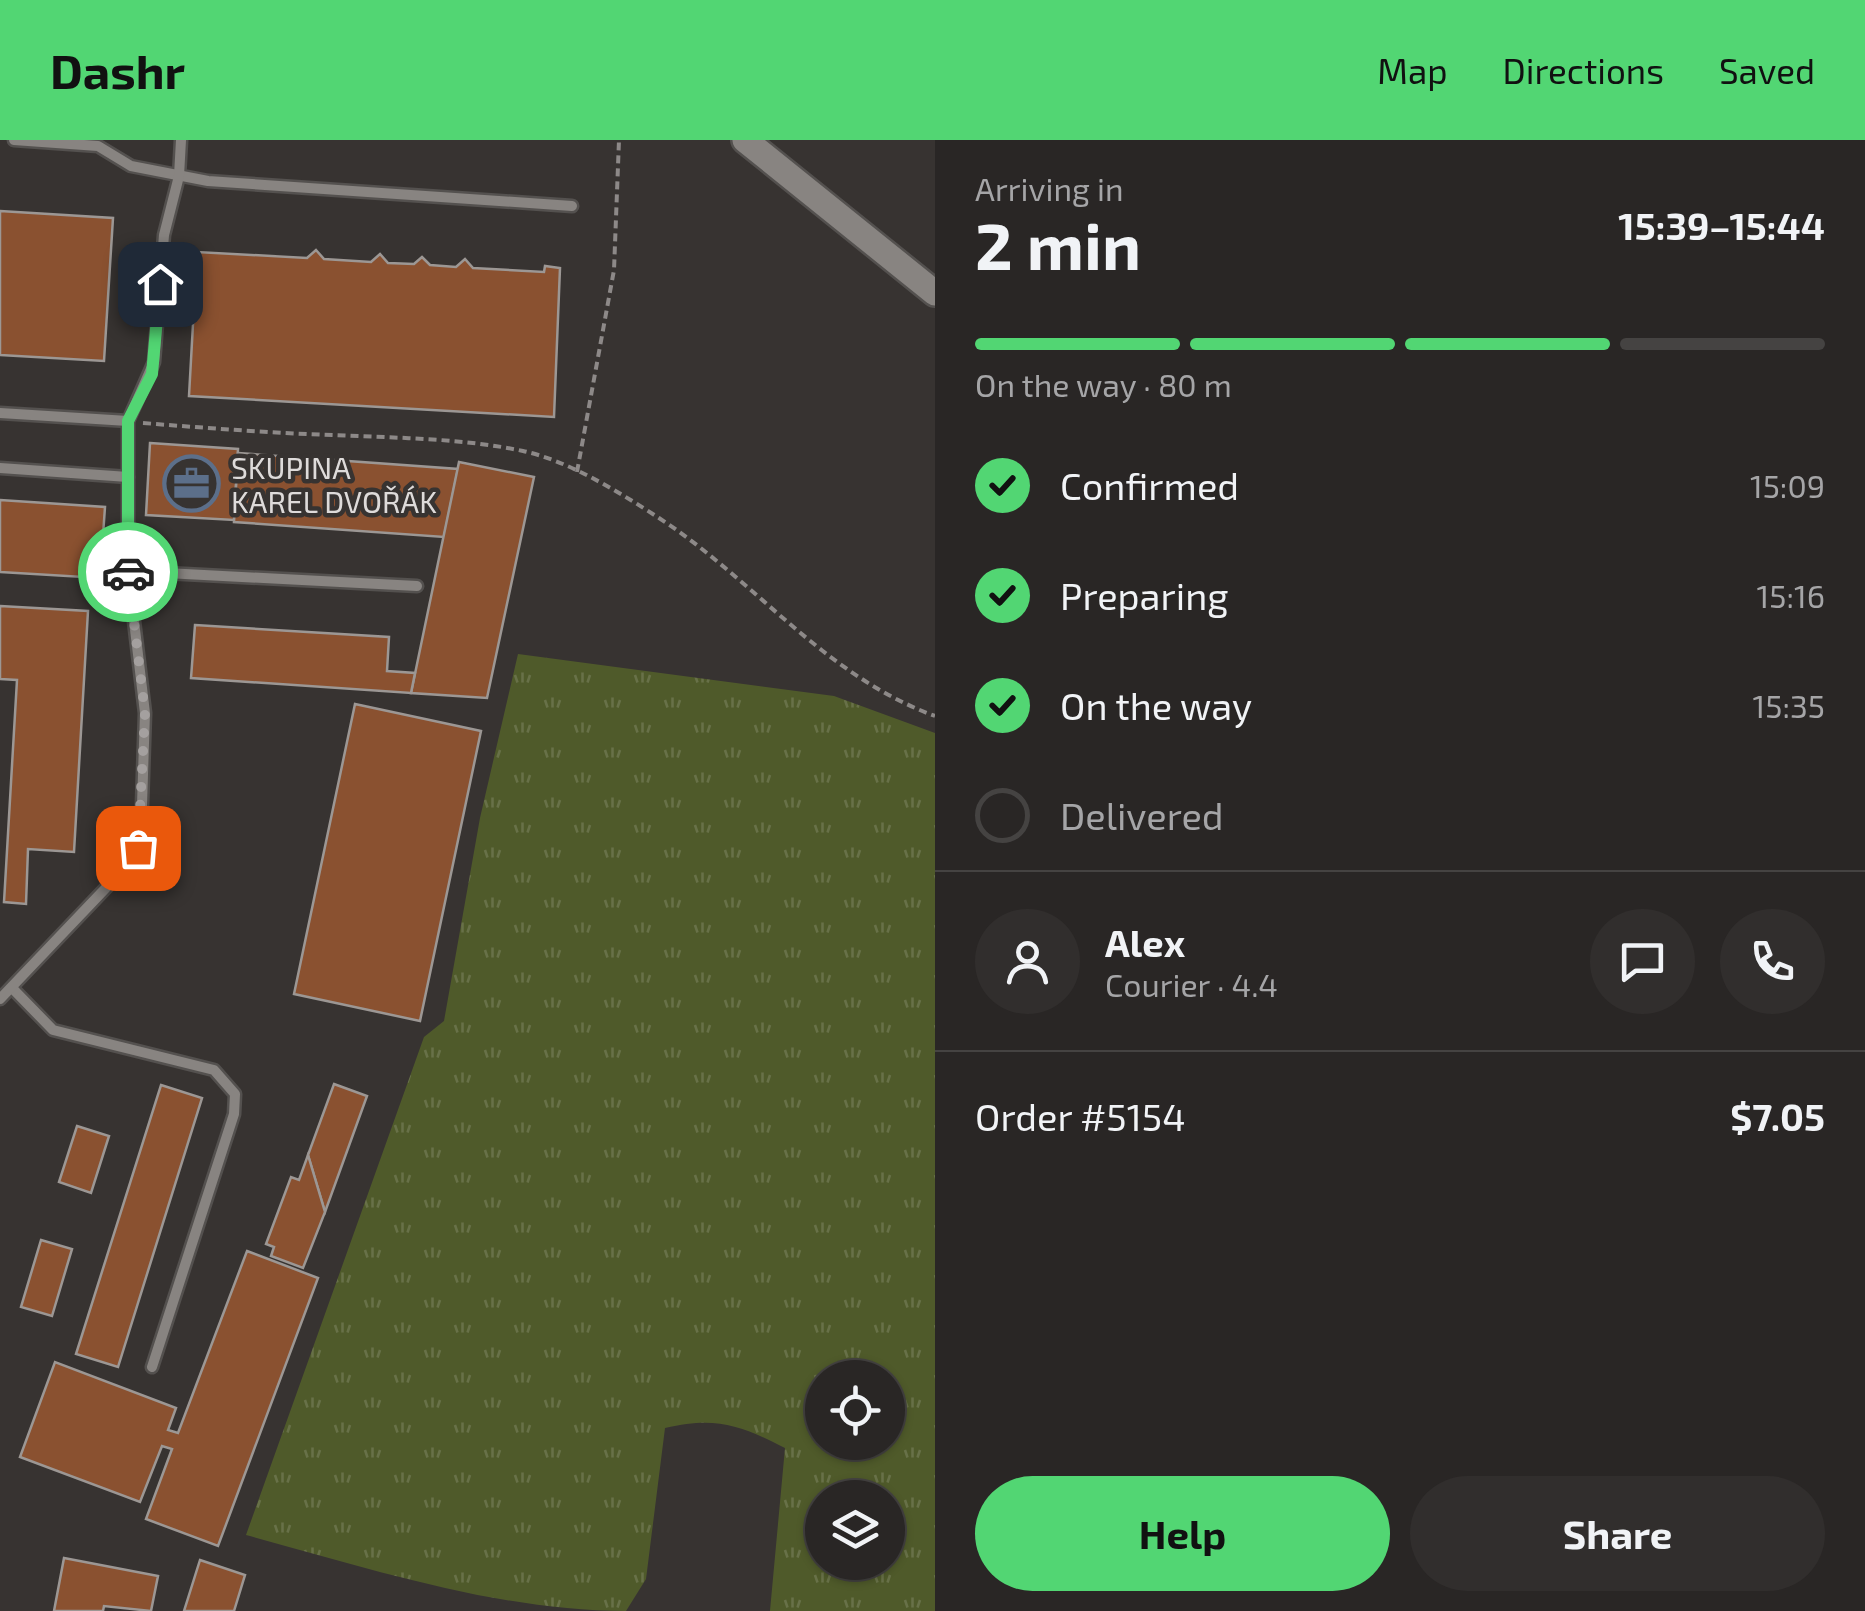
<!DOCTYPE html>
<meta charset="utf-8">
<style>
body{margin:0;font-family:"Exo 2",sans-serif;background:#312e2d;color:#f1f3f6;height:100vh;display:flex;flex-direction:column;font-size:38px;white-space:nowrap}
*{box-sizing:border-box;margin:0}
p{font-size:32px;color:#a5a5a7}
.icon{flex:none;width:55px;height:55px;fill:none;stroke:currentColor;stroke-width:2;stroke-linecap:round;stroke-linejoin:round}
.map{position:relative;flex:1;overflow:hidden}
.details{display:flex;flex-direction:column;background:#292625;width:930px}
.details>*{flex:none}
.fabs{position:absolute;left:805px;top:1220px;display:grid;gap:20px}
.fabs a{display:grid;place-items:center;width:100px;height:100px;border-radius:50%;background:#292625;box-shadow:0 2px 8px #0004,0 0 0 2px #454342;font-size:50px}
.pin{position:absolute;display:grid;place-items:center;width:85px;height:85px;color:#fff;margin:-42px;border-radius:20px;box-shadow:0 5px 15px #0006}
.courier{position:absolute;display:grid;place-items:center;width:100px;height:100px;margin:-50px;border:8px solid #52d673;border-radius:50%;background:#fff;color:#222;box-shadow:0 2px 12px #0007}
.summary em{font-style:normal;font-weight:700}
.summary div{display:flex;flex-direction:column-reverse}
.summary{display:flex;align-items:center;justify-content:space-between;height:170px;padding:0 40px}
h1{font-size:65px;font-weight:700;line-height:75px}
.bar{display:grid;grid-template-columns:repeat(4,1fr);gap:15px 10px;align-content:center;height:120px;padding:0 40px}
.bar i{height:12px;border-radius:8px;background:#454342}
.bar .active{background:#52d673}
.bar p{grid-column:span 4}
.line{display:flex;align-items:center;gap:25px;padding:0 40px;border-top:2px solid #454342}
.line div{flex:1}
.round{display:grid;place-items:center;flex:none;width:105px;height:105px;border-radius:52px;background:#312e2d}
ol{padding:0 40px;list-style:none}
li{display:flex;align-items:center;gap:30px;height:110px}
li p{margin-inline-start:auto}
li .icon{padding:10px;border-radius:50%;background:#52d673;color:#111;stroke-width:4}
li:last-child{color:#a5a5a7}
li i{width:55px;height:55px;border:5px solid #454342;border-radius:50%}
.action{display:flex;gap:20px;margin-top:auto;padding:20px 40px}
.action a{flex:1;height:115px;border-radius:60px;background:#52d673;color:#111;font-size:40px;font-weight:700;line-height:115px;text-align:center}
.action a+a{background:#312e2d;color:#f1f3f6}
header{display:flex;align-items:center;gap:60px;box-sizing:border-box;height:140px;padding:0 50px;background:#52d673;color:#111}
header strong{font-size:48px}
nav{display:flex;gap:55px;margin-inline-start:auto;font-size:35px}
main{display:flex;flex:1;min-height:0}
.map>svg:first-child{display:block}
.grass{fill:url(#grass-tufts);fill-rule:evenodd}
.building{fill:#8a5130;stroke:#9c9794;stroke-width:2.5}
.lines{fill:none;stroke-linecap:round;stroke-linejoin:round}
.service-casing{stroke:#54514f;stroke-width:15}
.secondary-casing{stroke:#54514f;stroke-width:30}
.path{stroke:#8d8988;stroke-width:4;stroke-dasharray:8 5;stroke-linecap:butt}
.service{stroke:#888481;stroke-width:10}
.secondary{stroke:#888481;stroke-width:25}
.done{stroke:#a4a09f;stroke-width:10;stroke-dasharray:0 18}
.route{stroke:#52d673;stroke-width:12}
.labels{text-anchor:middle;dominant-baseline:central;stroke-width:9;stroke-linejoin:round;paint-order:stroke}
.poi-label{font-size:30px;fill:#dedbda;stroke:#373331;text-anchor:start}
</style>
<header>
<strong>Dashr</strong>
<nav><a>Map</a><a>Directions</a><a>Saved</a></nav>
</header>
<main>
<div class="map">
<svg width="935" height="1471" viewBox="0 0 935 1471">
<defs>
<pattern id="grass-tufts" width="24" height="20" patternUnits="userSpaceOnUse" patternTransform="scale(2.5)"><rect width="24" height="20" fill="#4f5a2a"/><path d="M3 7l-1-3M5 7V3M7 7l1-3M15 17l-1-3M17 17v-4M19 17l1-3" fill="none" stroke="#687148"/></pattern>
</defs>
<rect width="100%" height="100%" fill="#373331"/>
<path class="grass" d="M518,514l316,42 101,37v878h-165l15,-163c-45,-23 -69,-32 -120,-20l-19,151 -20,32c-128,0 -257,-43 -380,-76l178,-498 20,-16 36,-203zM822,1238h66v64h-66zM822,1358h66v64h-66z"/>
<g class="building">
<polygon points="0,71 113,78 104,221 0,215"/>
<polygon points="316,110 324,119 371,122 380,114 388,123 414,124 422,117 430,125 456,127 465,119 473,128 544,132 545,126 560,128 554,277 189,256 197,112 307,118"/>
<polygon points="150,303 238,309 234,380 146,375"/>
<polygon points="238,313 458,329 444,397 234,382"/>
<polygon points="459,322 534,337 487,558 411,553"/>
<polygon points="0,360 105,367 100,438 0,432"/>
<polygon points="0,466 88,471 74,712 28,709 26,764 4,762 17,540 0,539"/>
<polygon points="195,485 389,497 387,531 415,533 411,553 191,538"/>
<polygon points="355,564 481,591 420,881 294,854"/>
<polygon points="334,944 367,956 325,1072 308,1015"/>
<polygon points="161,945 202,958 118,1227 76,1214"/>
<polygon points="77,986 109,996 91,1053 59,1042"/>
<polygon points="308,1015 325,1072 303,1128 271,1116 274,1107 266,1104 291,1037 299,1040"/>
<polygon points="41,1100 72,1109 52,1176 21,1167"/>
<polygon points="247,1111 318,1138 218,1406 146,1379 172,1309 162,1306 140,1362 20,1317 55,1222 176,1268 168,1290 178,1293"/>
<polygon points="64,1418 158,1436 151,1471 104,1466 103,1471 54,1471"/>
<polygon points="200,1420 245,1435 234,1471 184,1471"/>
</g>
<g class="lines">
<defs>
<g id="service">
<polyline points="14,0 98,6 131,26 208,41 572,66"/>
<polyline points="0,273 128,281"/>
<polyline points="0,328 128,337"/>
<polyline points="128,431 417,446"/>
<polyline points="13,849 53,890 214,930 235,954 234,974 152,1227"/>
<polyline points="0,859 123,730 141,695 145,573 128,431 128,281 154,222 164,95 179,36 181,0"/>
</g>
<polyline id="secondary" points="745,0 935,153"/>
</defs>
<use href="#service" class="service-casing"/>
<use href="#secondary" class="secondary-casing"/>
<g class="path">
<path d="M143,283c64,5 127,10 190,12 63,3 129,3 190,16 46,10 96,41 136,67 97,63 164,157 276,198"/>
<polyline points="577,332 614,130 619,0"/>
</g>
<use href="#service" class="service"/>
<use href="#secondary" class="secondary"/>
</g>
<g class="lines">
<polyline class="done" points="128,432 145,573 138,708"/>
<polyline class="route" points="128,432 128,281 152,234 160,144"/>
</g>
<defs>
<symbol id="office-ring" viewBox="-11 -11 22 22"><circle r="9.5" fill="#373331" stroke="#5c6f8a" stroke-width="1.5"/><path d="M-6-3h4V-5.5h4V-3h4V5H-6ZM-1-4.5V-3h2v-1.5ZM-6 0V1H6V0Z" fill="#5c6f8a"/></symbol>
</defs>
<g fill-rule="evenodd">
<use href="#office-ring" x="160" y="312" width="63" height="63"/>
</g>
<g class="labels">
<g class="poi-label">
<text x="231" y="327">SKUPINA<tspan x="231" dy="34">KAREL DVOŘÁK</tspan></text>
</g>
</g>
</svg>
<div class="fabs">
<a><svg class="icon" aria-label="locate" viewBox="0 0 24 24"><circle cx="12" cy="12" r="6"/><path d="M12 2v4M12 18v4M2 12h4M18 12h4"/></svg></a>
<a><svg class="icon" aria-label="layers" viewBox="0 0 24 24"><path d="M12 4l9 5-9 5-9-5zM3 14l9 5 9-5"/></svg></a>
</div>
<div class="pin" style="left:138px;top:708px;background:#ea580c"><svg class="icon" aria-label="bag" viewBox="0 0 24 24"><path d="M5 8h14l-1 12H6zM9 8a3 3 0 0 1 6 0"/></svg></div>
<div class="pin" style="left:160px;top:144px;background:#1f2937"><svg class="icon" aria-label="home" viewBox="0 0 24 24"><path d="M3 11l9-7 9 7M6 9v11h12V9"/></svg></div>
<div class="courier" style="left:128px;top:432px"><svg class="icon" aria-label="car" viewBox="0 0 24 24"><path d="M5 17H2v-5l4-1 3-4h7l3 4 3 1v5h-3M9 17h6M6 11h13"/><circle cx="7" cy="17" r="2"/><circle cx="17" cy="17" r="2"/></svg></div>
</div>
<section class="details">
<div class="summary"><div><h1>2 min</h1><p>Arriving in</p></div><em>15:39–15:44</em></div>
<div class="bar"><i class="active"></i><i class="active"></i><i class="active"></i><i></i><p>On the way · 80 m</p></div>
<ol>
<li><svg class="icon" aria-label="check" viewBox="0 0 24 24"><path d="M5 12l5 5 9-10"/></svg>Confirmed<p>15:09</p></li>
<li><svg class="icon" aria-label="check" viewBox="0 0 24 24"><path d="M5 12l5 5 9-10"/></svg>Preparing<p>15:16</p></li>
<li><svg class="icon" aria-label="check" viewBox="0 0 24 24"><path d="M5 12l5 5 9-10"/></svg>On the way<p>15:35</p></li>
<li><i></i>Delivered</li>
</ol>
<div class="line" style="height:180px"><a class="round"><svg class="icon" aria-label="person" viewBox="0 0 24 24"><circle cx="12" cy="8" r="4"/><path d="M4 21q1-7 8-7t8 7"/></svg></a><div><b>Alex</b><p>Courier · 4.4</p></div><a class="round"><svg class="icon" aria-label="chat" viewBox="0 0 24 24"><path d="M4 5h16v11H9l-5 4z"/></svg></a><a class="round"><svg class="icon" aria-label="phone" viewBox="0 0 24 24"><path d="M5 4h4l2 5-3 2q2 4 5 5l2-3 5 2v4C11 20 4 13 5 4z"/></svg></a></div>
<div class="line" style="height:130px"><div>Order #5154</div><b>$7.05</b></div>
<div class="action"><a>Help</a><a>Share</a></div>
</section>
</main>
